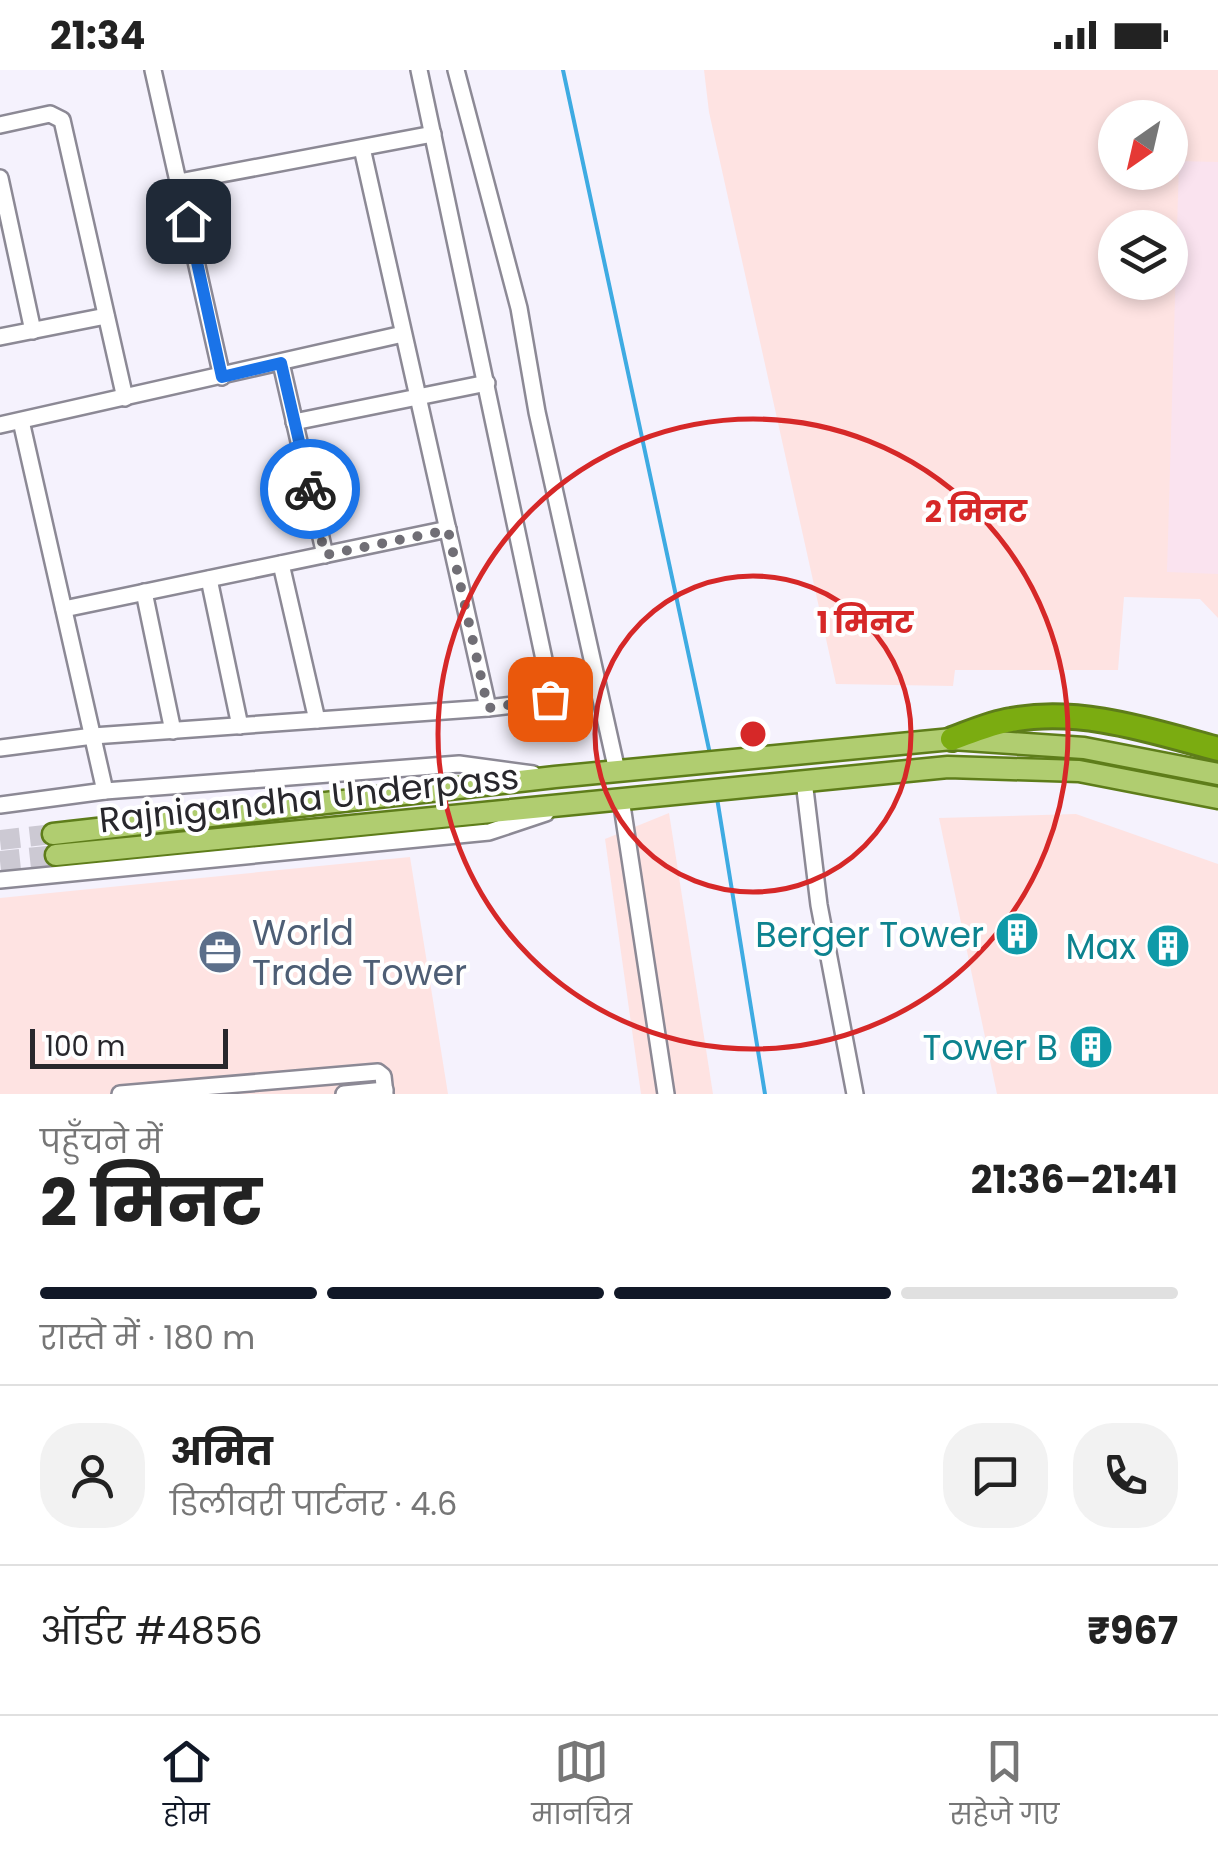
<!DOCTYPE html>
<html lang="hi">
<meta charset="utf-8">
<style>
body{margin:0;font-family:Poppins,"Noto Sans Devanagari",sans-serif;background:#f2f2f2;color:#222;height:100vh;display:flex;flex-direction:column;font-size:38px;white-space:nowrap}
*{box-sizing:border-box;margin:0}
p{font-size:32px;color:#767676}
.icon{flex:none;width:55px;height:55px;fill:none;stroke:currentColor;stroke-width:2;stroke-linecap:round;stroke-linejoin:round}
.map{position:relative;height:1024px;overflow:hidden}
.details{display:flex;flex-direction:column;background:#fff;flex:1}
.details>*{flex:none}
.needle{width:65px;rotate:214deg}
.fabs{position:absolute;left:1098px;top:30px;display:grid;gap:20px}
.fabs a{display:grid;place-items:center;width:90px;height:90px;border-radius:50%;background:#fff;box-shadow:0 5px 15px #0003;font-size:50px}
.scale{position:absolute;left:30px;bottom:25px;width:198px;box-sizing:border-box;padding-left:10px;border:5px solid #28272c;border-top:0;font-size:28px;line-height:35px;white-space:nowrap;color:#28272c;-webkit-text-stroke:8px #fff;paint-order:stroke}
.pin{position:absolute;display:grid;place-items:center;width:85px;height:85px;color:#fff;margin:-42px;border-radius:20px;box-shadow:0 5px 15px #0006}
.courier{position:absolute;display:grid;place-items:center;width:100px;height:100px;margin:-50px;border:8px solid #1a73e8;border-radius:50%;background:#fff;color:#222;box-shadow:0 2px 12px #0007}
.summary em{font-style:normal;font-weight:700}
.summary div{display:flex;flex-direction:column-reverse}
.summary{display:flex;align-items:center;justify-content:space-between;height:170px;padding:0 40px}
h1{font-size:65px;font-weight:700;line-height:75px}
.bar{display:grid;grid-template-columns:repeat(4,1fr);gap:15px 10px;align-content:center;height:120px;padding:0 40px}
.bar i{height:12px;border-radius:8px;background:#e0e0e0}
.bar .on{background:#111827}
.bar p{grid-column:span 4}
.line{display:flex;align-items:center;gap:25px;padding:0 40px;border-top:2px solid #e0e0e0}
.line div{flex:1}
.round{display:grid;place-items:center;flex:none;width:105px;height:105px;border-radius:40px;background:#f2f2f2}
.status{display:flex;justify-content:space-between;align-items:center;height:70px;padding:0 50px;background:#fff;direction:ltr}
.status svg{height:28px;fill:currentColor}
.dock{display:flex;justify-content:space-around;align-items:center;height:140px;border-top:2px solid #e0e0e0;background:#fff;font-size:28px;color:#767676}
.dock a{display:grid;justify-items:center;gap:5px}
.dock .on{color:#111827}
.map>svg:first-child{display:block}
.commercial{fill:#fee3e2;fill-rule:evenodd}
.education{fill:#fae3ef}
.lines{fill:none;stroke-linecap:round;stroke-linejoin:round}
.stream{stroke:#3eabe2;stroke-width:4}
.major-tunnel{stroke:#ccc9d3;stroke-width:20;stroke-dasharray:20 10;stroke-linecap:butt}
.minor-casing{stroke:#8c8995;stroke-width:20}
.major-casing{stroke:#5e7d1a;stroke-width:25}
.highway-casing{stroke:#5e7d1a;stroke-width:28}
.minor{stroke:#fff;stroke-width:15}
.major{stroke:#b0cd70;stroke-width:20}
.highway{stroke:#7bac11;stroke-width:22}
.done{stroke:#706e75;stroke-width:10;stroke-dasharray:0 18}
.route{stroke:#1a73e8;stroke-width:12}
.ring{fill:none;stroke:#d62828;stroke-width:5}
.labels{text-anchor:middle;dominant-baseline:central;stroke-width:8;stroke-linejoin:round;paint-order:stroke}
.street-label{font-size:35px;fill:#28272c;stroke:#fff}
.service-label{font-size:35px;fill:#4e5e75;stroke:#fff;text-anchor:start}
.culture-label{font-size:35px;fill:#0d838f;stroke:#fff;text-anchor:end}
.centre{fill:#d62828;stroke:#fff;stroke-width:5}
.ring-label{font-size:30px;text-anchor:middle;font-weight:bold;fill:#d62828;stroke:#fff;stroke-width:8;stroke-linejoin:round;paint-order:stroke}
</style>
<div class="status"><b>21:34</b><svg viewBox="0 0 49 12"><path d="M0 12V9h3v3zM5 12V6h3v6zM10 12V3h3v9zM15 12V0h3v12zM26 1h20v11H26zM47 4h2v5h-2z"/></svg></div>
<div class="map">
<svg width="1218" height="1024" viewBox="0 0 1218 1024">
<rect width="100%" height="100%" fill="#f5f2fd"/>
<g class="commercial">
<path d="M704,0h514v548l-18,-19 -76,-2 -6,73h-163l-2,16 -117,-2 -127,-572zM1115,48h55v54h-55zM1115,158h55v54h-55z"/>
<polygon points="669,743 713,1024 641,1024 605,769"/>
<polygon points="1076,744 1218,794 1218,1024 997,1024 939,748"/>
<polygon points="410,787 448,1024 0,1024 0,828"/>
</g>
<polygon class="education" points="1179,91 1218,92 1218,504 1167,502"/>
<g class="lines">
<g class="stream">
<polyline points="563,0 710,684"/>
<polyline points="717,728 765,1024"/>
</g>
<g class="major-tunnel">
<polyline points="0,770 53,764"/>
<polyline points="0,791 56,785"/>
</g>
<defs>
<g id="minor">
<polyline points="153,0 222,307"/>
<polyline points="456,0 519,238 537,342 617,701"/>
<polyline points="0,55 50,44 62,50 125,328"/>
<polyline points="362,78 488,638"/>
<polyline points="0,108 33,261"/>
<polyline points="179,112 433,64"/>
<polyline points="0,267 106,246"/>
<polyline points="281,293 325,485"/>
<polyline points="21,351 105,721"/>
<polyline points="294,352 487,313"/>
<polyline points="0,355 403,264"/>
<polyline points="281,494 317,650"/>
<polyline points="209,509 240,656"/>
<polyline points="144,522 173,661"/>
<polyline points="64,539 448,459"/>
<polyline points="0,678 93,666 488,638 546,631 552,627 419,0"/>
<polyline points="804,711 819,835 855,1024"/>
<polyline points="621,729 666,1024"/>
<polyline points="0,735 105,721 459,694 533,704"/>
<polyline points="0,810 489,762 546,743"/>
<polyline points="120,1024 378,1002 383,1006 385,1024"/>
<polyline points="344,1024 385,1020"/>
</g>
<g id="major">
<polyline points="53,764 555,707 952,669 1084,678 1218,704"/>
<polyline points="56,785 948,697 1079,701 1218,728"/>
</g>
<path id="highway" d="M952,669c19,-7 39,-16 59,-19 70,-13 140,11 207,29"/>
</defs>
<use href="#minor" class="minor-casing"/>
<use href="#major" class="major-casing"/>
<use href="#highway" class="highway-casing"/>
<use href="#minor" class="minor"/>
<use href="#major" class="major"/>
<use href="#highway" class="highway"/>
</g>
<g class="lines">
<polyline class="done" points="310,419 325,485 448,460 488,638 550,629"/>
<polyline class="route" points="188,151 222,307 281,293 310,419"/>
</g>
<g class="ring">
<circle cx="753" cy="664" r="158"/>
<circle cx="753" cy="664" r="315"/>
</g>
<defs>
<symbol id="building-disc" viewBox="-11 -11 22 22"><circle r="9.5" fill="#0f9aa8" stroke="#fff"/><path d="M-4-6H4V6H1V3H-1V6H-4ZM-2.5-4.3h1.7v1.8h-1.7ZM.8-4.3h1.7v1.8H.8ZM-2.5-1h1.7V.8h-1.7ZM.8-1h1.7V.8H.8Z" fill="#fff"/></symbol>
<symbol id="office-disc" viewBox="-11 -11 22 22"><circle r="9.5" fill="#5c6f8a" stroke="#fff"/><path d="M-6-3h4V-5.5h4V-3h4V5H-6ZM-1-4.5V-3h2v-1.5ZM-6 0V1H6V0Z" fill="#fff"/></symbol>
</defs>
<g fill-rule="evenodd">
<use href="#building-disc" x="992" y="839" width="50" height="50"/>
<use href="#building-disc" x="1143" y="851" width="50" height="50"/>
<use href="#office-disc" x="195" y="857" width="50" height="50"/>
<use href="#building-disc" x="1066" y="952" width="50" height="50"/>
</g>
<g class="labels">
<g class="street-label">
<text transform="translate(309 728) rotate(-6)">Rajnigandha Underpass</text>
</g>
<g class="service-label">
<text x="252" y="862">World<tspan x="252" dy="40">Trade Tower</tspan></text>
</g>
<g class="culture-label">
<text x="984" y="864">Berger Tower</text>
<text x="1136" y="876">Max</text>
<text x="1058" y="977">Tower B</text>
</g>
</g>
<circle cx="753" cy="664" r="15" class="centre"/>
<g class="ring-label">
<text x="976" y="452">2 मिनट</text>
<text x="865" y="563">1 मिनट</text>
</g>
</svg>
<div class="fabs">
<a><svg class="needle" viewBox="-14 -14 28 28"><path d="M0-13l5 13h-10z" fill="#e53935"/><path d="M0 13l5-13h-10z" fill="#767676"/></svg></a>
<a><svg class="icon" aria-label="layers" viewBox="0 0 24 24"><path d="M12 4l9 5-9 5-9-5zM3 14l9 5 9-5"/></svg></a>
</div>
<div class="scale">100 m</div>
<div class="pin" style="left:550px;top:629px;background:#ea580c"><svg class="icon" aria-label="bag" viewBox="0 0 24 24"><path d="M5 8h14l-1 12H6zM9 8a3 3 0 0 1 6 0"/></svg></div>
<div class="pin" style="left:188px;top:151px;background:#1f2937"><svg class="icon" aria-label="home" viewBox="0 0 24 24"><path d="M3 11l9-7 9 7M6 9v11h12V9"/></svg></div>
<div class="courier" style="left:310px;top:419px"><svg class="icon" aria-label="bike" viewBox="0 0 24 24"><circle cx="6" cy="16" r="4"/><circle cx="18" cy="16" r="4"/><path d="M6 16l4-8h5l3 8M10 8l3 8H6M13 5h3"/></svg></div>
</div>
<section class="details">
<div class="summary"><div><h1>2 मिनट</h1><p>पहुँचने में</p></div><em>21:36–21:41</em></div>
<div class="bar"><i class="on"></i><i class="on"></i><i class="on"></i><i></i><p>रास्ते में · 180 m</p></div>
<div class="line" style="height:180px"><a class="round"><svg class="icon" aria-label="person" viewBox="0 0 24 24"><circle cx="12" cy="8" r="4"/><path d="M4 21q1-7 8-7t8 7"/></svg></a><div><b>अमित</b><p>डिलीवरी पार्टनर · 4.6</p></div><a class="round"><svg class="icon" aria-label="chat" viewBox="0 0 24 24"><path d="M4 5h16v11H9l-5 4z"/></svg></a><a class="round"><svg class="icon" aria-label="phone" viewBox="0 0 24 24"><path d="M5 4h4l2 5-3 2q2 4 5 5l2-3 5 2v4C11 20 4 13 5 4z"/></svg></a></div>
<div class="line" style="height:130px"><div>ऑर्डर #4856</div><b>₹967</b></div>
</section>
<nav class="dock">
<a class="on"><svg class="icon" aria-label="home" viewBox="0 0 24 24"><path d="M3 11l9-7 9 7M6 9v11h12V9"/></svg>होम</a>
<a><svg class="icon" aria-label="map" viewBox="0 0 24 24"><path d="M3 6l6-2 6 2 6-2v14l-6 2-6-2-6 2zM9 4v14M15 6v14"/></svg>मानचित्र</a>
<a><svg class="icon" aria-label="saved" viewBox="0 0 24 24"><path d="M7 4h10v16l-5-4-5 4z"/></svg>सहेजे गए</a>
</nav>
